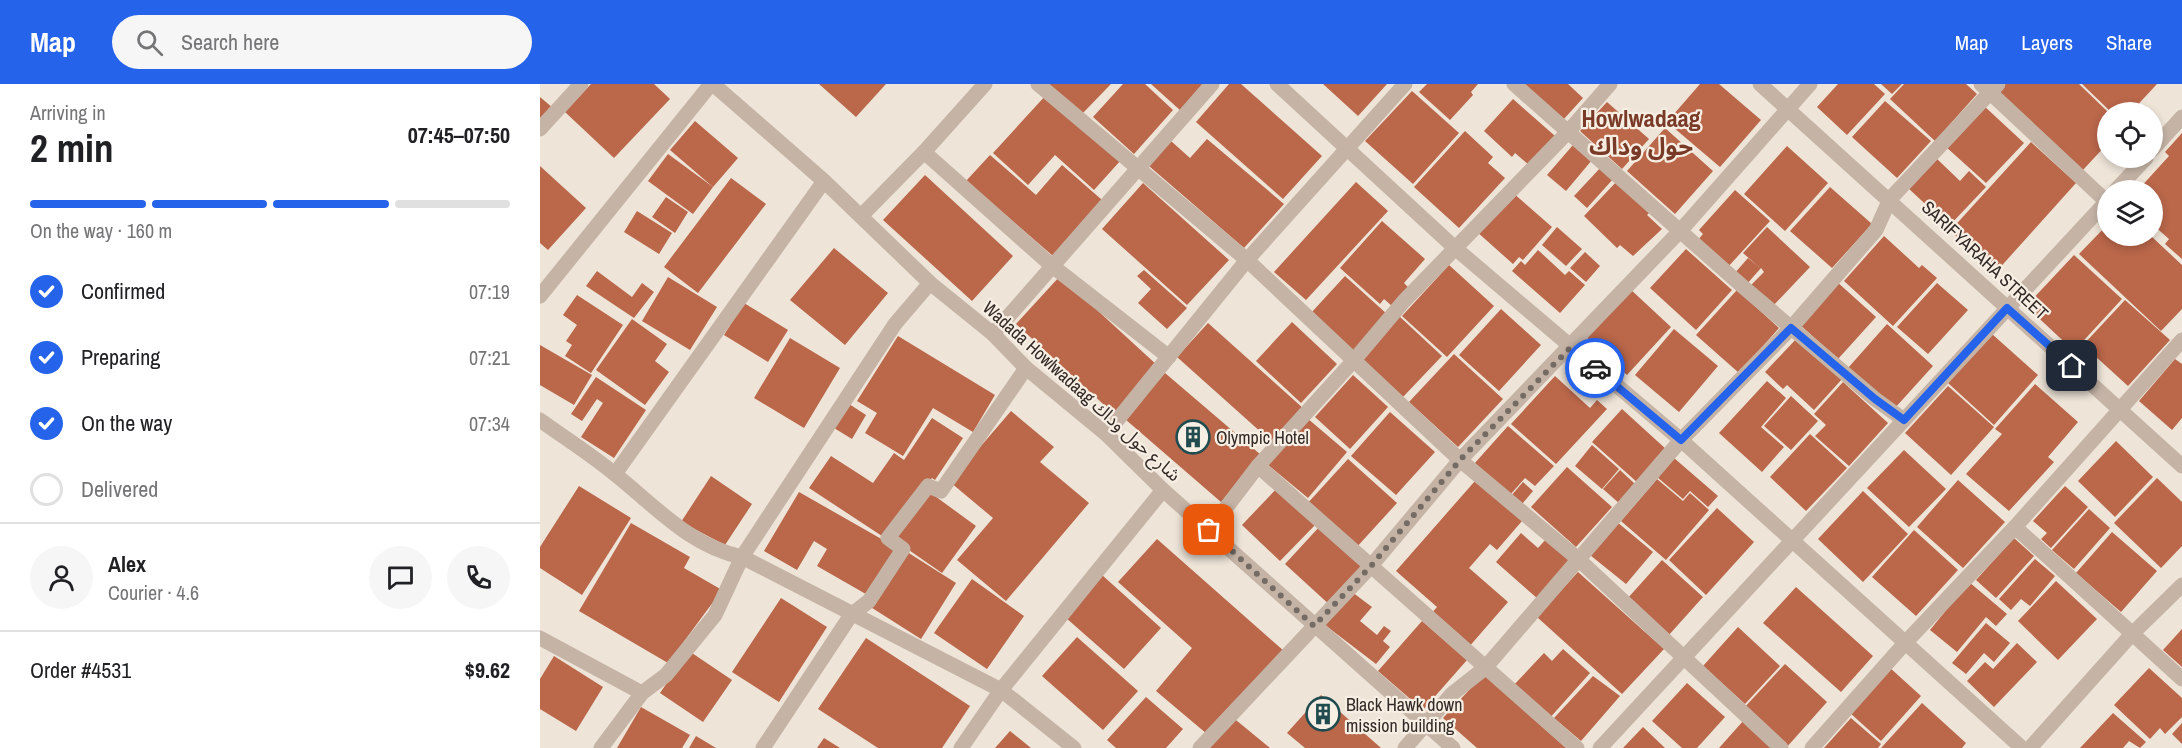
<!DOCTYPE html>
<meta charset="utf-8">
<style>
body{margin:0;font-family:"Archivo Narrow","Noto Sans Arabic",sans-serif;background:#f6f6f6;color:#202124;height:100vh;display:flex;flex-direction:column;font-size:22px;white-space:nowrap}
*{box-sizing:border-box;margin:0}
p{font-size:20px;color:#757577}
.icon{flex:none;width:33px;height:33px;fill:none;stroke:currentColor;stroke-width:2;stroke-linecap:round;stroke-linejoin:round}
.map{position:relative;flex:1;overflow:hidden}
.sheet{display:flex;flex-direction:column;background:#fff;width:540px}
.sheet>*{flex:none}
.controls{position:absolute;left:1557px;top:18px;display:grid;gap:12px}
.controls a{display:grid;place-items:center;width:66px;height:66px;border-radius:50%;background:#fff;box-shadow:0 3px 9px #0003;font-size:30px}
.pin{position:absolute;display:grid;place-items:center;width:51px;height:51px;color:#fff;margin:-26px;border-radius:12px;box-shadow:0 3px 9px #0006}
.courier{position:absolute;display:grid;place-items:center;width:60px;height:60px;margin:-30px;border:4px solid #2563eb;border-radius:50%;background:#fff;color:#222;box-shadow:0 2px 8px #0007}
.headline em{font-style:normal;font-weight:800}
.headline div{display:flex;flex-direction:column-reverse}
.headline{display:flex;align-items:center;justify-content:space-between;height:102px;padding:0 30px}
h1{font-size:39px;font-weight:800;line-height:45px}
.bar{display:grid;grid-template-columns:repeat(4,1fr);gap:9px 6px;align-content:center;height:72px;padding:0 30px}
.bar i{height:8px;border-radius:4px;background:#e0e0e0}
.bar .current{background:#2563eb}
.bar p{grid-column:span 4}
.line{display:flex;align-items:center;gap:15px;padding:0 30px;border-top:2px solid #e0e0e0}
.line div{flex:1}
.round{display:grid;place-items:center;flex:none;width:63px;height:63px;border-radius:32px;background:#f6f6f6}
ol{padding:0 30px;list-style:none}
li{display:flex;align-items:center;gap:18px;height:66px}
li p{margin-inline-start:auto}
li .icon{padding:6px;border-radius:50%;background:#2563eb;color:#fff;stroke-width:4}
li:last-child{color:#757577}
li i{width:33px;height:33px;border:3px solid #e0e0e0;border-radius:50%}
header{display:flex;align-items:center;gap:36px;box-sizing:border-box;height:84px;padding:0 30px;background:#2563eb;color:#fff}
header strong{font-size:28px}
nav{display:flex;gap:33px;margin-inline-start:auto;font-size:21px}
.search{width:420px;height:54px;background:#f6f6f6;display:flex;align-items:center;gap:15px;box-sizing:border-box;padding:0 21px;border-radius:33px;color:#757577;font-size:22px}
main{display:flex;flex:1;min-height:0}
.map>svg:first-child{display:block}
.building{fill:#ba674a}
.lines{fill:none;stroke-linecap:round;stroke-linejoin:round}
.minor{stroke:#c5b4a6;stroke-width:15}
.done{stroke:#746b64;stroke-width:6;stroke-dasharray:0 10.8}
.route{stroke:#2563eb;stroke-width:8}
.labels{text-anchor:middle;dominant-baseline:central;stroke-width:4.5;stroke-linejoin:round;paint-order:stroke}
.street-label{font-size:18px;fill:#322a26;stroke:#f7eee4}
.poi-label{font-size:18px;fill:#322a26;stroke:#f7eee4;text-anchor:start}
.district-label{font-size:24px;font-weight:bold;fill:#793b27;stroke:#f7eee4}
</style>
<header>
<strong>Map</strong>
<div class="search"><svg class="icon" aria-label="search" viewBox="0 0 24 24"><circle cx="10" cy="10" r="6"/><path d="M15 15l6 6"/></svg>Search here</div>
<nav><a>Map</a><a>Layers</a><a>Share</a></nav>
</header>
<main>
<section class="sheet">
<div class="headline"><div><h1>2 min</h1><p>Arriving in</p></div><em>07:45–07:50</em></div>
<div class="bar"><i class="current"></i><i class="current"></i><i class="current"></i><i></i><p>On the way · 160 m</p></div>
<ol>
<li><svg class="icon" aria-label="check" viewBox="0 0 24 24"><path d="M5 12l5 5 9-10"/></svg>Confirmed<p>07:19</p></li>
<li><svg class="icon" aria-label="check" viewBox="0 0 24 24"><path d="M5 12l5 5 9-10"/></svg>Preparing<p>07:21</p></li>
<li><svg class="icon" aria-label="check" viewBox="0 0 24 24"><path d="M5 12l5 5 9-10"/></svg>On the way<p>07:34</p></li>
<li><i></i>Delivered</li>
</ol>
<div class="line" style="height:108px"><a class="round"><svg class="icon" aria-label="person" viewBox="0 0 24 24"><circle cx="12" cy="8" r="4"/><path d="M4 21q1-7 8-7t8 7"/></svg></a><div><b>Alex</b><p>Courier · 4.6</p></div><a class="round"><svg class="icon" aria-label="chat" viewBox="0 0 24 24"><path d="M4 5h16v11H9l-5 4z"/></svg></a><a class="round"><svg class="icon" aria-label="phone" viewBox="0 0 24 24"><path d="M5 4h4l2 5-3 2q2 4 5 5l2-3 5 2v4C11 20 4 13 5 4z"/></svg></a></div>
<div class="line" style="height:78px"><div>Order #4531</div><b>$9.62</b></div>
</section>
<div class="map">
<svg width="1642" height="664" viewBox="0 0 1642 664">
<rect width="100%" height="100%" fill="#eee4d8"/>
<g class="building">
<polygon points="51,0 114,0 130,15 74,74 25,28"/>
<polygon points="279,0 346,0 316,33"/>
<polygon points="507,0 571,0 540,32"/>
<polygon points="583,0 605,0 633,26 594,70 553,33"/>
<polygon points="611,0 665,0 641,27"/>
<polygon points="689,0 701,0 782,72 743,115 656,38"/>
<polygon points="783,0 847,0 818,32"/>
<polygon points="887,0 938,0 931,8 933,11 910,36 879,8"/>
<polygon points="985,0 1028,0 1043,14 1023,36"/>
<polygon points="1160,0 1179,0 1221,36 1180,83 1127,38"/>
<polygon points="1298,0 1334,0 1345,10 1307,51 1277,23"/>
<polygon points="1341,0 1362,0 1352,10"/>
<polygon points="1364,0 1426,0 1437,10 1395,57 1350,15"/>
<polygon points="1463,0 1539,0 1568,28 1568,59 1542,87 1455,8"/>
<polygon points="1542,0 1617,0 1591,28 1571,28"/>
<polygon points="872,7 919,49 873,100 825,57"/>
<polygon points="507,10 581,76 554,106 515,71 488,101 453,69"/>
<polygon points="0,13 13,24 0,38"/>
<polygon points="973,15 1015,52 989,81 975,69 972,73 944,47"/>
<polygon points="1345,17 1391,57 1357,94 1312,53"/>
<polygon points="1067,18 1109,55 1082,85 1040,47"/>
<polygon points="1443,21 1484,59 1446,99 1405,62"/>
<polygon points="155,37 198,74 173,103 130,66"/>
<polygon points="1125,44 1173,87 1135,130 1087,87"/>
<polygon points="925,47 953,73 948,79 965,94 919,144 874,103"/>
<polygon points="1642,49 1642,175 1625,160 1629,155 1612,140 1612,106 1598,106 1629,72 1625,68"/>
<polygon points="667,55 744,120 704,164 609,82 631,57 650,74"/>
<polygon points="1491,58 1536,99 1456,188 1410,147"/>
<polygon points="1033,61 1052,76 1026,107 1007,91"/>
<polygon points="1247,62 1288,99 1245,147 1204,110"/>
<polygon points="128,70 173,103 153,130 108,97"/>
<polygon points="450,71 496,111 522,81 562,116 513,172 426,97"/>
<polygon points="1396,74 1420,97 1429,87 1446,103 1409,142 1368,104"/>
<polygon points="0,82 46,124 8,166 0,159"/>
<polygon points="1062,82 1074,94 1047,124 1034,112"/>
<polygon points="385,91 473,172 432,217 343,136"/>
<polygon points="191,94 226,120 158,209 124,183"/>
<polygon points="1078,96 1112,126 1107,131 1122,145 1093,172 1080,161 1077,164 1044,132"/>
<polygon points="816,98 848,127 766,216 734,188"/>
<polygon points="603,99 689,176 647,221 562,145"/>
<polygon points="1290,103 1332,140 1292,184 1250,147"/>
<polygon points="1195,106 1230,137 1187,184 1157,157 1163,150 1159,146"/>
<polygon points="972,108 1012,143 983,176 979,173 973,180 936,147"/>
<polygon points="126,113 148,128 135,149 112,133"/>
<polygon points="97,127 132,149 119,170 84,148"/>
<polygon points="842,137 885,175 864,199 869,204 852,222 844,215 840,220 800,184"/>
<polygon points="1568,140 1568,152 1611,152 1642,181 1642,225 1621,247 1539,170"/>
<polygon points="1017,143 1042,165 1026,182 1002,161"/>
<polygon points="1227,143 1270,183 1232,223 1210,202 1224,188 1221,184 1206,201 1194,190 1208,174 1219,183 1203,169"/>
<polygon points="1344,152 1379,184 1382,181 1397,194 1353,242 1304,197"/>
<polygon points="294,164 348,209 305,261 250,216"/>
<polygon points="1146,165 1192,206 1156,246 1110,204"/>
<polygon points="998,166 1025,191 1029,187 1045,201 1020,229 972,187 981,177 985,181"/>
<polygon points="1045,168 1060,182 1046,198 1030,184"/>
<polygon points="1534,171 1582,215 1534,267 1486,222"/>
<polygon points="909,181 954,222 907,273 862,232"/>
<polygon points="604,186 647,224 627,245 598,219 611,205 597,192"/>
<polygon points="57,187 92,213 102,199 114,208 94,234 46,202"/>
<polygon points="520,192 618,282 574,330 476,240"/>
<polygon points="805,192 848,231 814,268 771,229"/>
<polygon points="128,193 177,223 150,266 102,237"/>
<polygon points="1296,197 1336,233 1298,275 1258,239"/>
<polygon points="1397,199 1428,226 1388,270 1357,243"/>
<polygon points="1089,204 1131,243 1087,291 1045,252"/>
<polygon points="1197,206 1239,244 1199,289 1156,251"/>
<polygon points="37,211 83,241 51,289 25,272 32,261 26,257 37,241 23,231"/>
<polygon points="1585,216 1630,256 1588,302 1543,261"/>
<polygon points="204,219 248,246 228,278 184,251"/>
<polygon points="961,225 1001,261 959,307 919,271"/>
<polygon points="859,232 902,272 862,314 820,274"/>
<polygon points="92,235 127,260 115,277 129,288 105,321 56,286"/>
<polygon points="752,238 797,280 761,319 716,277"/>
<polygon points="668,239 764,325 733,359 637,273"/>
<polygon points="1347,240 1393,282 1354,325 1308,284"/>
<polygon points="1134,245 1178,282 1139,328 1095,291"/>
<polygon points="1452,250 1498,291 1454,341 1408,299"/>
<polygon points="358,252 455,311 433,348 393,324 363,372 325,349 337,329 317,317"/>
<polygon points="1258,253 1303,294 1274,326 1247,301 1243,305 1225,288"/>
<polygon points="250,254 300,284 264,344 214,314"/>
<polygon points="0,261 52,291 34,321 0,301"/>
<polygon points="914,270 963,315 918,363 869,318"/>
<polygon points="1635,275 1642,280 1642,334 1632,346 1599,317"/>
<polygon points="625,289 721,371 681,418 585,335"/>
<polygon points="813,291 848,323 810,365 775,333"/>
<polygon points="1015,292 1050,324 1057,316 1067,325 1016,380 971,340"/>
<polygon points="56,293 106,326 74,374 41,353 63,319 57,315 42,337 31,330"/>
<polygon points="1227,297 1246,314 1221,343 1244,363 1222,388 1179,349"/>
<polygon points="1303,298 1348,339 1309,382 1275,352 1286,341 1274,330"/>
<polygon points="1495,300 1538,338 1508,373 1514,378 1469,427 1426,390 1462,350 1455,345"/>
<polygon points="1408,302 1454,343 1411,391 1365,349"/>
<polygon points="1251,312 1278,337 1251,366 1224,342"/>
<polygon points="309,320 326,331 312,355 294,344"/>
<polygon points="1082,325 1127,366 1098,399 1052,358"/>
<polygon points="471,327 514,363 500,378 549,419 466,517 417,476 453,434 410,398"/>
<polygon points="850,328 895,368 856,411 811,372"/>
<polygon points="392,334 423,354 395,396 392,394 345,454 269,404 291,372 333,399 354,369 364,376"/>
<polygon points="767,334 807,368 768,414 727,380"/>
<polygon points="968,342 1014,382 995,402 985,394 970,411 934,380"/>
<polygon points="1270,350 1307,384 1266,427 1230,393"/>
<polygon points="1576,357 1613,393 1575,433 1538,397"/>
<polygon points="1052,361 1079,385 1062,405 1035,382"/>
<polygon points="1364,366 1406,405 1369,443 1327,404"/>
<polygon points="1134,374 1178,412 1168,423 1150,407 1143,415 1117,393"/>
<polygon points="808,375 857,419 815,465 766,421"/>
<polygon points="1027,383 1072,423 1036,463 991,423"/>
<polygon points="1080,386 1096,401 1080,420 1063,405"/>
<polygon points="171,392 212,420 185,461 141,438"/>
<polygon points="1617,394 1642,418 1642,462 1621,484 1574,439"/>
<polygon points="1117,395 1143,417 1150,409 1169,426 1126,476 1081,437"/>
<polygon points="1418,396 1465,438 1423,484 1377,443"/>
<polygon points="935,397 982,437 957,466 950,460 929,484 968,518 928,564 890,531 897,523 856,487"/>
<polygon points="983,398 993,407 982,420 971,412"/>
<polygon points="39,402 91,434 42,511 0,484 0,463"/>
<polygon points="739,402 777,439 740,477 702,441"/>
<polygon points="1525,402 1548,423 1511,464 1501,455 1507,449 1493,437"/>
<polygon points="388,407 436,442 402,489 353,455"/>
<polygon points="1323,407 1368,450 1323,498 1278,455"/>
<polygon points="259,408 359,465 331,513 277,482 287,465 274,457 257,486 224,467"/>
<polygon points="1177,424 1214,458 1166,511 1129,476"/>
<polygon points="1549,425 1570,444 1534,485 1512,466"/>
<polygon points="1077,438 1113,468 1086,500 1050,471"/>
<polygon points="91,439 150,473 144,484 182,506 128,579 39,527"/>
<polygon points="781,441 828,483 792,523 745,480"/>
<polygon points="1374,446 1418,486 1376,532 1332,493"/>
<polygon points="1572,448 1617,487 1581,528 1536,489"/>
<polygon points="981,449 998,464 1007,454 1032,476 998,515 956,478"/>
<polygon points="1474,454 1494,472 1456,514 1436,496"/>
<polygon points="617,455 744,567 667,650 616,607 652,564 578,498"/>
<polygon points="364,466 416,499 381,555 329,522"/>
<polygon points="1495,475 1515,492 1490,522 1481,515 1471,526 1459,515"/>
<polygon points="1122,476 1163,513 1128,552 1087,515"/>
<polygon points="1038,488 1124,565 1082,610 997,533"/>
<polygon points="562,491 621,544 584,585 525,533"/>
<polygon points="432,495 484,532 447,585 394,549"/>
<polygon points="1516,497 1557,535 1518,576 1478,537"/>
<polygon points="1429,498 1467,530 1456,542 1446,533 1417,568 1390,546"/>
<polygon points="1256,503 1333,572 1301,608 1223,539"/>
<polygon points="812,508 832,523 820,537 837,551 844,542 851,547 843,557 850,563 836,580 785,541"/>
<polygon points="241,514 287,543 239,618 192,588"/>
<polygon points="882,537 927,576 883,626 838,587"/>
<polygon points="1446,539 1470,559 1454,578 1444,569 1426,590 1412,579"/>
<polygon points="1198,543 1240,582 1205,620 1163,582"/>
<polygon points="1642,545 1642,583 1623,566"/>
<polygon points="537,553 598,607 563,646 502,592"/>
<polygon points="326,554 430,622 402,664 338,664 278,625"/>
<polygon points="1477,559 1497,578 1454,623 1427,597 1445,578 1453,585"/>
<polygon points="1023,565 1050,589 1008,636 972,603 1004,569 1012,577"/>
<polygon points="149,567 192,596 163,638 120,609"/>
<polygon points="14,572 63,603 36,647 0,625 0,595"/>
<polygon points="1245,580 1287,618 1246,664 1203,625"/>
<polygon points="1349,583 1381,612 1341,657 1309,628"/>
<polygon points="1609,584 1642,614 1642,633 1625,650 1620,644 1610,655 1574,621"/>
<polygon points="944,590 1026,664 937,664 903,634"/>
<polygon points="1053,592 1080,612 1041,657 1014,634"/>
<polygon points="1147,599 1185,633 1157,664 1142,664 1112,637"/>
<polygon points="781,611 841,664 765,664 747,649"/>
<polygon points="606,613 643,645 626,664 576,664 567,656"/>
<polygon points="1382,619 1426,659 1422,664 1341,664"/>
<polygon points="101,623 150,651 142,664 77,664"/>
<polygon points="1573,629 1606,658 1600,664 1589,657 1583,664 1540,664"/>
<polygon points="691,632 730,664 664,664"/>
<polygon points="1311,634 1341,660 1338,664 1284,664"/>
<polygon points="1204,636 1235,664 1179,664"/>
<polygon points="1642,639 1642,660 1632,650"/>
<polygon points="1103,643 1125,664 1083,664"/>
<polygon points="470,647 491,664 455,664"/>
<polygon points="156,652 176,664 149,664"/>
<polygon points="284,654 300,664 277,664"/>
</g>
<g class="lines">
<g class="minor">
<polyline points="173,0 284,97 390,199 453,250 486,284 566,350 623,406 913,664"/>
<polyline points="498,0 707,176 920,376 1037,474 1241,664"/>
<polyline points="737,0 915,164 1141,356 1482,664"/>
<polyline points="974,0 1201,201 1335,315 1364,336"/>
<polyline points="1220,0 1642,382"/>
<polyline points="1441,0 1567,118"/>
<polyline points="0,45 41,0"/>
<polyline points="1612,66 1642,33"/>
<polyline points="384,68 511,181 629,273"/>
<polyline points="1576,106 1606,74"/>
<polyline points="322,131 384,68 445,0"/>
<polyline points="0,212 171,0"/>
<polyline points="453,250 672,0"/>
<path d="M0,336c25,18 52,35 76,55 40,32 74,71 126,82l259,133 73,58"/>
<polyline points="566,350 707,176 865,0"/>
<polyline points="718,382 1037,664"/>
<polyline points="75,390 284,97"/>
<polyline points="1475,443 1642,595"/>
<polyline points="669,446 718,382 815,275 864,217 1028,48 1070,0"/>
<polyline points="0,554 102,609"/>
<polyline points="61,664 102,609 126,591 175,531 202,473 355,240 390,199"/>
<polyline points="223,664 311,531 329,517 363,465 348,454 388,402 401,407 486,284"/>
<polyline points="421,664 461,606 623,406"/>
<polyline points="660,664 831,482 920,376 1141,146 1270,0"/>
<polyline points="865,664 912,610 945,584 1141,356 1251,244 1336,146 1350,115 1458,0"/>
<polyline points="1060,664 1568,116"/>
<polyline points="1272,664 1365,559 1475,443 1642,256"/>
<polyline points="1490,664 1591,551 1642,501"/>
</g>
</g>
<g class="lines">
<polyline class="done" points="669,446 774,542 831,482 920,376 1030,264 1055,284"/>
<polyline class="route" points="1055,284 1141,356 1251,244 1335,315 1364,336 1467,224 1532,282"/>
</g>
<defs>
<symbol id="building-ring" viewBox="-11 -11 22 22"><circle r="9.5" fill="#f7eee4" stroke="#204b4f" stroke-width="1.5"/><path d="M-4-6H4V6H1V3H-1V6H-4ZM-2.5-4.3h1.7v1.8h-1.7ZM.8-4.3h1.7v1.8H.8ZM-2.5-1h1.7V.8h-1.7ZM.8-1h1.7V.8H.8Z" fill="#204b4f"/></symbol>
</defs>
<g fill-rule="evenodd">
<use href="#building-ring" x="634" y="334" width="38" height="38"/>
<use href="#building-ring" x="764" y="611" width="38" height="38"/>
</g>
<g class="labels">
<g class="street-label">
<text transform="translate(1445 176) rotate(43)">SARIFYARAHA STREET</text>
<text transform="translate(542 307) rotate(42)">Wadada Howlwadaag شارع حول وداك</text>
</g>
<g class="poi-label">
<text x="676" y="353">Olympic Hotel</text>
<text x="806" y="620">Black Hawk down<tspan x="806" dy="21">mission building</tspan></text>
</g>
<g class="district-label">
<text x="1101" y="34">Howlwadaag<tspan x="1101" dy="28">حول وداك</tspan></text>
</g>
</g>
</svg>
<div class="controls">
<a><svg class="icon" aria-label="locate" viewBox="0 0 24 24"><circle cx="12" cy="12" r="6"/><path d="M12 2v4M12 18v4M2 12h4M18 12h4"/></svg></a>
<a><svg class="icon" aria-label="layers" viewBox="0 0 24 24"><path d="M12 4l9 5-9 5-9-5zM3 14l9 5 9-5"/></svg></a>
</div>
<div class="pin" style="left:669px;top:446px;background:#ea580c"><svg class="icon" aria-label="bag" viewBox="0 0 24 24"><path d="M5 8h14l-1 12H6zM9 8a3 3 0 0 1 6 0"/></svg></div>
<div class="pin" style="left:1532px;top:282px;background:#1f2937"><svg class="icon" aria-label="home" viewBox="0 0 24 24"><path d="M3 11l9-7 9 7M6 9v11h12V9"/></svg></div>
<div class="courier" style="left:1055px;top:284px"><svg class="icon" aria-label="car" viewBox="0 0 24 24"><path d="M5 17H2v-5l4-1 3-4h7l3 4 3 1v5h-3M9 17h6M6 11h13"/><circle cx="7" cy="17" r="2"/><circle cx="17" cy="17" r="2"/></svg></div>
</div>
</main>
